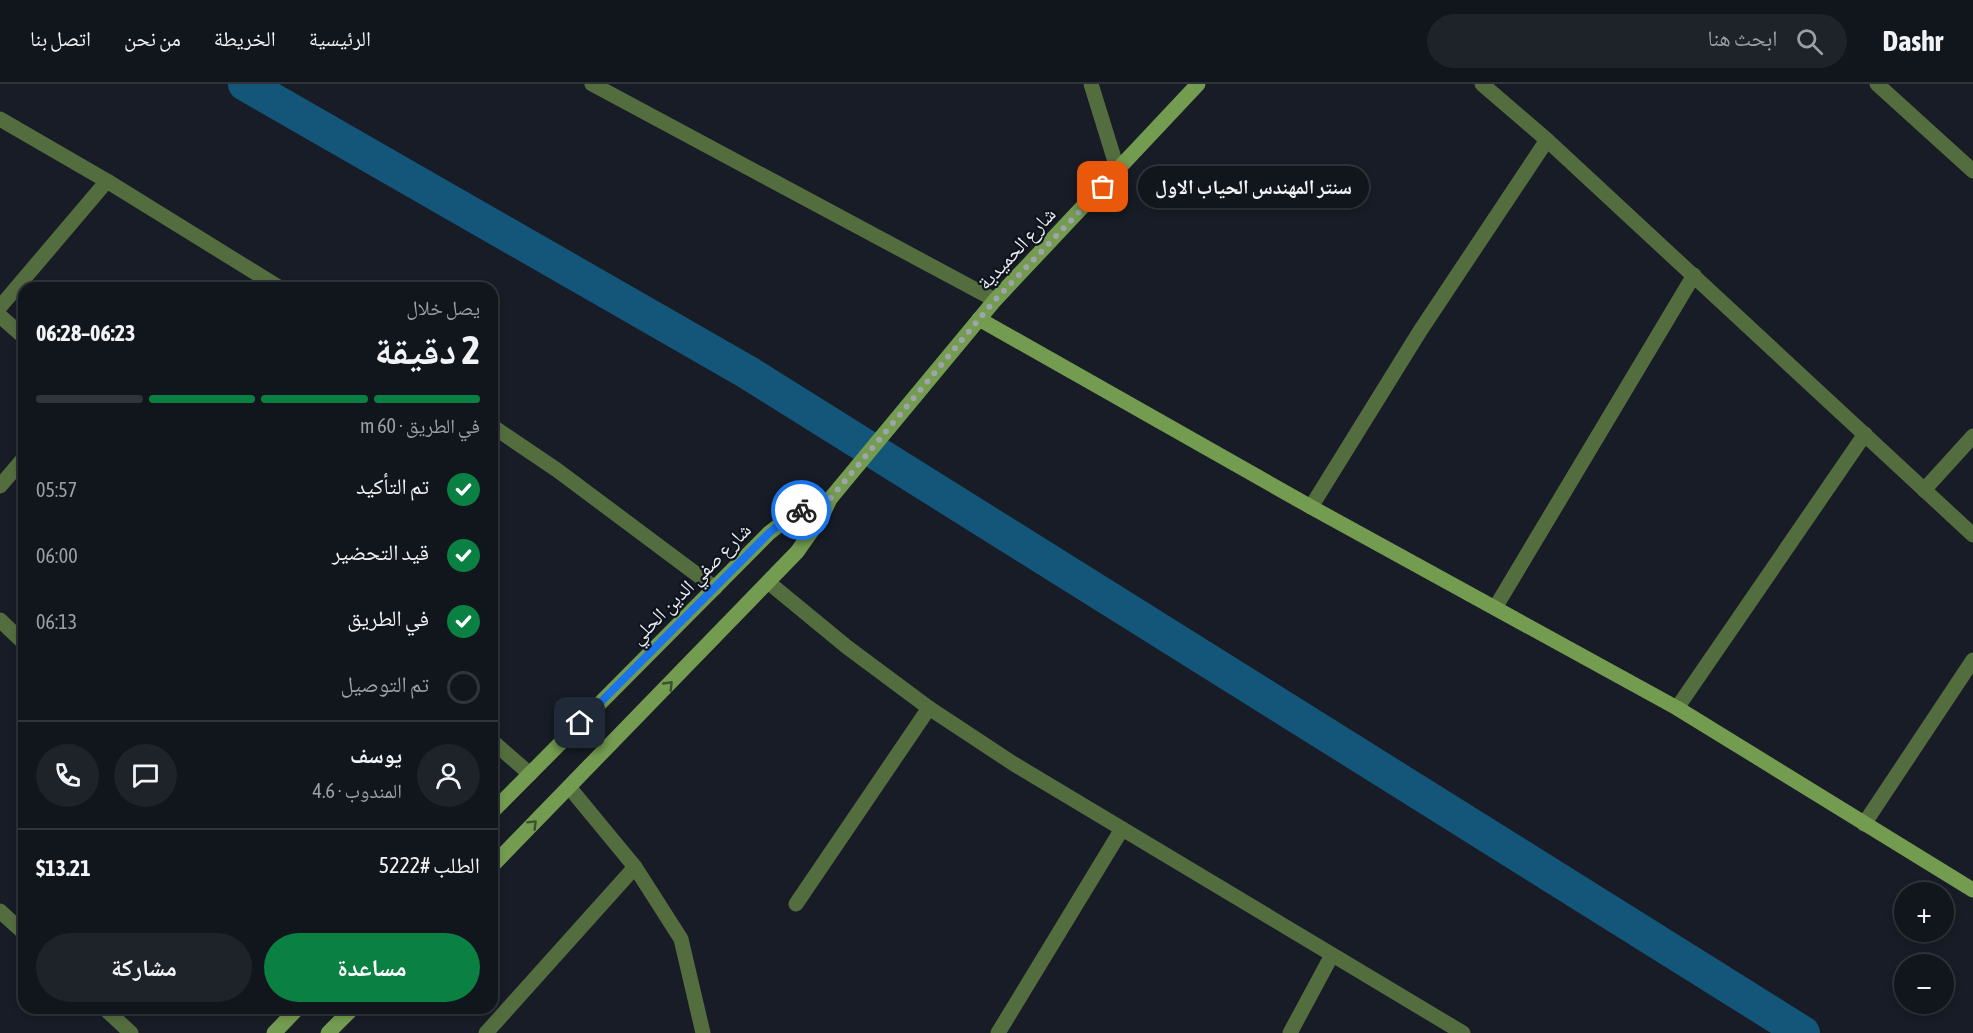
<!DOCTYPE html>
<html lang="ar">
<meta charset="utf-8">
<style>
body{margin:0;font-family:"Asap Condensed","Noto Naskh Arabic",sans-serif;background:#1e2229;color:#f1f3f6;direction:rtl;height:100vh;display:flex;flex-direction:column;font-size:22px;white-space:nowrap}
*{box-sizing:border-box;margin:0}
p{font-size:20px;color:#9c9fa3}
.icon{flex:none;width:33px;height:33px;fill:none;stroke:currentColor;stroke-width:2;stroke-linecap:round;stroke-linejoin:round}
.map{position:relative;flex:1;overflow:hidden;direction:ltr}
.drawer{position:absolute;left:18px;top:198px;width:480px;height:732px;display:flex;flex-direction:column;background:#11151c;border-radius:18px;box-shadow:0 3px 9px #0003,0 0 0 2px #30343b;direction:rtl}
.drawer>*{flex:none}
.controls{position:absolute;left:1894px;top:798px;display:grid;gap:12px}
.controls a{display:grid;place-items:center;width:60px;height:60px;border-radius:50%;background:#11151c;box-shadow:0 3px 9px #0003,0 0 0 2px #30343b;font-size:30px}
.pin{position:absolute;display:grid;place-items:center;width:51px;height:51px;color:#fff;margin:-26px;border-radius:12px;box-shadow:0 3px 9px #0006}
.courier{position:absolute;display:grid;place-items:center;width:60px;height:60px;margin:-30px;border:4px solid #1a73e8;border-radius:50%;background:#fff;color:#222;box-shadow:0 2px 8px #0007}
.bubble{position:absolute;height:42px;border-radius:21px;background:#11151c;box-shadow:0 3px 9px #0003,0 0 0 2px #30343b;font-size:20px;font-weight:700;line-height:42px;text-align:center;direction:rtl}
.head em{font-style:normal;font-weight:700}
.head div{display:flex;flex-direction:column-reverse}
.head{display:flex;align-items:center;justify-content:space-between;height:102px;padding:0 18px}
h1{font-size:39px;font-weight:700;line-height:45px}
.bar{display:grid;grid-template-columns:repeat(4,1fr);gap:9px 6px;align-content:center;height:72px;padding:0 18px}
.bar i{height:8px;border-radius:4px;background:#30343b}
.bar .on{background:#0b8043}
.bar p{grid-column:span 4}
.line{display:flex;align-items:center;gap:15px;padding:0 18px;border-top:2px solid #30343b}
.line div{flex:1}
.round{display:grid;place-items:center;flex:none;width:63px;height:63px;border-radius:32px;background:#1e2229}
ol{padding:0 18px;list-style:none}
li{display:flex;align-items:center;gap:18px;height:66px}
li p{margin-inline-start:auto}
li .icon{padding:6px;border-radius:50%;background:#0b8043;color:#fff;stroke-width:4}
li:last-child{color:#9c9fa3}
li i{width:33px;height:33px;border:3px solid #30343b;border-radius:50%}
.primary-button{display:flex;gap:12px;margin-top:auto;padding:12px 18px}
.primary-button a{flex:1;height:69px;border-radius:36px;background:#0b8043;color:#fff;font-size:24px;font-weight:700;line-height:69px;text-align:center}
.primary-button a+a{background:#1e2229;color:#f1f3f6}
header{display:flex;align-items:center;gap:36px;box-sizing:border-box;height:84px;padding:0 30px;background:#11151c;border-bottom:2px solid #30343b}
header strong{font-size:28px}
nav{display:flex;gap:33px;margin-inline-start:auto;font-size:21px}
.search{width:420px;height:54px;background:#1e2229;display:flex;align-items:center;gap:15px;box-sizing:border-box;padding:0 21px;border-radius:33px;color:#9c9fa3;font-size:22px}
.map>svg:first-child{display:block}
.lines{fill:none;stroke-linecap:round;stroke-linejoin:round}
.canal{stroke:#145679;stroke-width:34}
.lane{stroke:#546d3f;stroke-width:15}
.street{stroke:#546d3f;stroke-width:15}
.secondary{stroke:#749c50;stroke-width:15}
.oneway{stroke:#3c5133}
.done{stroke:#9fa3ab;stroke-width:6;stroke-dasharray:0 10.8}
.route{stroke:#1a73e8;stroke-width:8}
.labels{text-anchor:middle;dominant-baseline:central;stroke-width:4.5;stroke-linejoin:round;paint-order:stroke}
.street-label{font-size:20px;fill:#e8ecf3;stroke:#0e131c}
</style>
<header>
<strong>Dashr</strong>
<div class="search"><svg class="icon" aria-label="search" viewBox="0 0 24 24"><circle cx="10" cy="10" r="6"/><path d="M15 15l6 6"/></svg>ابحث هنا</div>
<nav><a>الرئيسية</a><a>الخريطة</a><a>من نحن</a><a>اتصل بنا</a></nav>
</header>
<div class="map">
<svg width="1973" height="949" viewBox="0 0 1973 949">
<rect width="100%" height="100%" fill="#171c26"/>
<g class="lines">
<polyline class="canal" points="245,0 747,288 1803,949"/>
<g class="lane">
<polyline points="569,703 635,783 681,855 703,949"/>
<polyline points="486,949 635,783"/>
</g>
<g class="street">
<polyline points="592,0 995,216"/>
<polyline points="1091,0 1118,87"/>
<polyline points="1482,0 1547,56 1973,451"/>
<polyline points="1877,0 1973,87"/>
<polyline points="0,35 107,97 280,204"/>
<polyline points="0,223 107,97"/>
<polyline points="0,232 24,253"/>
<polyline points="492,342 557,386 715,504"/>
<polyline points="0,402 24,374"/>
<polyline points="1924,406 1973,352"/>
<polyline points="1311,423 1420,247 1547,56"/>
<polyline points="768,498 847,563 929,624 1014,680 1463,949"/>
<polyline points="1495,524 1694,191"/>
<polyline points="0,536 24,559"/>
<polyline points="1677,624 1865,350"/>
<polyline points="492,657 530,690"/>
<polyline points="1864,740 1973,576"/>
<polyline points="796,820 929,624"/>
<polyline points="0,827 24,849"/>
<polyline points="104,924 131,949"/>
<polyline points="998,949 1122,745"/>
<polyline points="1290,949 1332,871"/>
</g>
<g class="secondary">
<polyline points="979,235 1311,423 1677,624 1973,806"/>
<path d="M492,728l277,-279c19,-16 37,-26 61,-34"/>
<polyline points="492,782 797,468 821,434 830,415 995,216 1198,0"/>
<polyline points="274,949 298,924"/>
<polyline points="328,949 353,924"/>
</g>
</g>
<defs><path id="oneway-chevron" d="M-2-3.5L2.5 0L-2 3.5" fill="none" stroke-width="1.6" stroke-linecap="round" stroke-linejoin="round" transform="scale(1.5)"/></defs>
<g class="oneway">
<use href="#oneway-chevron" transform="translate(669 601) rotate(-46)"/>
<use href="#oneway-chevron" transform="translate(533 740) rotate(-45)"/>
</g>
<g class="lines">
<polyline class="done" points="801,426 830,415 995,216 1103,103"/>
<polyline class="route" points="580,639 769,449 787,434 801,426"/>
</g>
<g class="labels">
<g class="street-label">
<text transform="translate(1016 164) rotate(-47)">شارع الحميدية</text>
<text transform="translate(690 499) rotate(-45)">شارع صفي الدين الحلي</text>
</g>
</g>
</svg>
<div class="controls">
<a>+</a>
<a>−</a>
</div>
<div class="pin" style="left:1103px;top:103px;background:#ea580c"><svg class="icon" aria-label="bag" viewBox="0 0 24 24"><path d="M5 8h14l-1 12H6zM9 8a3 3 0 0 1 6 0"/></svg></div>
<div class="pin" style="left:580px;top:639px;background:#1f2937"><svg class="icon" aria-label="home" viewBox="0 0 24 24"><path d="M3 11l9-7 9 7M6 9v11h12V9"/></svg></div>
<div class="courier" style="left:801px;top:426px"><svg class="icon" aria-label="bike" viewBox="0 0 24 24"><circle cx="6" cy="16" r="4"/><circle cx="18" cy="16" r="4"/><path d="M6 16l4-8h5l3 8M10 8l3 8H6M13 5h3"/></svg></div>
<div class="bubble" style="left:1138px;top:82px;width:231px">سنتر المهندس الحياب الاول</div>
<section class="drawer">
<div class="head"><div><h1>2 دقيقة</h1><p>يصل خلال</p></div><em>06:23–06:28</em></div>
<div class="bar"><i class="on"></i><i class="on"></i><i class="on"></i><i></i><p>في الطريق · 60 m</p></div>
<ol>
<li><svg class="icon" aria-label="check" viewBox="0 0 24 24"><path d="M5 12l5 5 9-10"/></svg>تم التأكيد<p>05:57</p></li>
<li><svg class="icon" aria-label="check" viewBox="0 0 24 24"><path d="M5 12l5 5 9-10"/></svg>قيد التحضير<p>06:00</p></li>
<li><svg class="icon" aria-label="check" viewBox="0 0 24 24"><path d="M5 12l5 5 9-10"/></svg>في الطريق<p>06:13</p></li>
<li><i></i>تم التوصيل</li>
</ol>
<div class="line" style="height:108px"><a class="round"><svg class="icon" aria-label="person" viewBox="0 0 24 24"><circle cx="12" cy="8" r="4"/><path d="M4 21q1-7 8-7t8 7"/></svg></a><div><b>يوسف</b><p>المندوب · 4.6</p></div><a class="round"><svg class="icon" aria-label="chat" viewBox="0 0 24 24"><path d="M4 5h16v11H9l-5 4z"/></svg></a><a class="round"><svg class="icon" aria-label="phone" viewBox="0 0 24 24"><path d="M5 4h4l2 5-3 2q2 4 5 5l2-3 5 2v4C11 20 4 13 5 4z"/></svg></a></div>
<div class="line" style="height:78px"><div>الطلب #5222</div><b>$13.21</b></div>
<div class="primary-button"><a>مساعدة</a><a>مشاركة</a></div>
</section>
</div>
